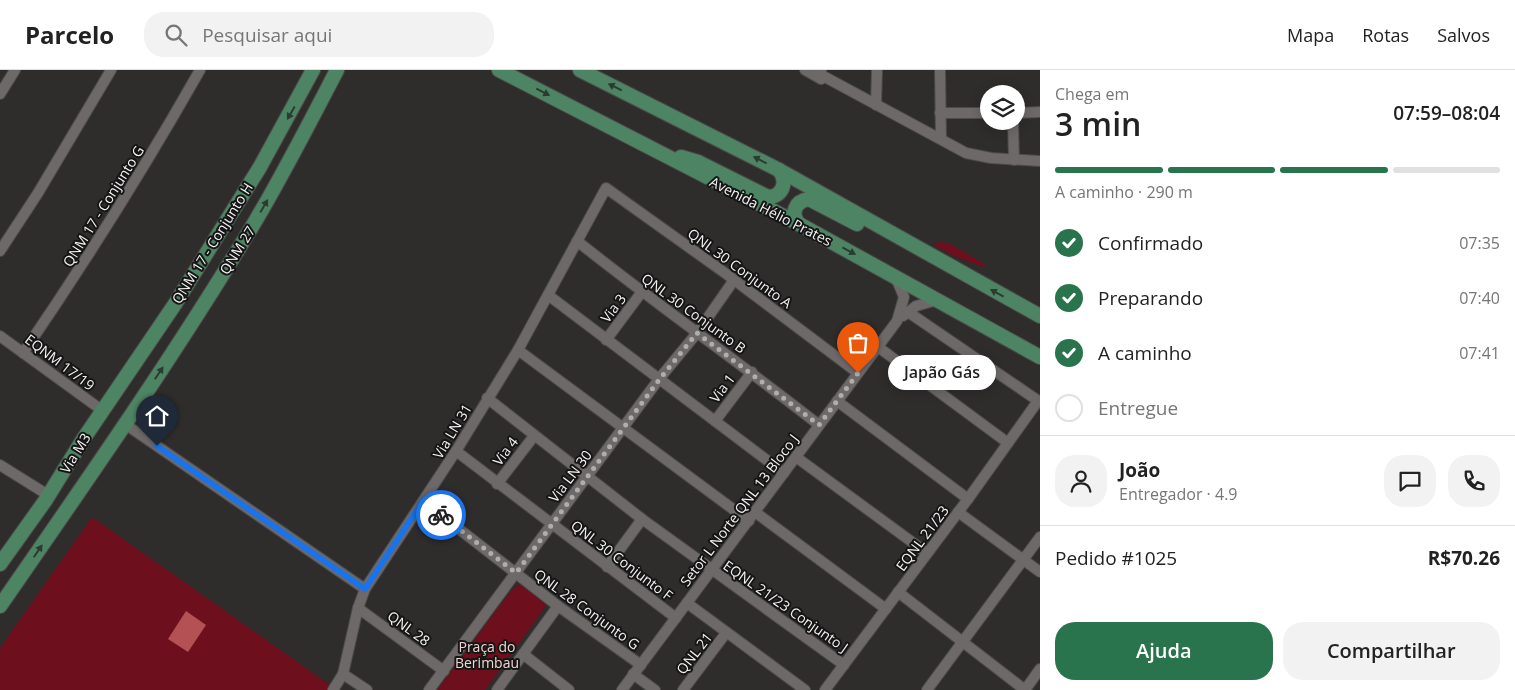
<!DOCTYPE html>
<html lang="pt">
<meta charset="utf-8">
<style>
body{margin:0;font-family:"Open Sans",sans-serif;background:#f2f2f2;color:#222;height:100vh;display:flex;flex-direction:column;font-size:19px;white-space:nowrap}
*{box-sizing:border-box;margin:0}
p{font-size:16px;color:#767676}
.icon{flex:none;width:28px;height:28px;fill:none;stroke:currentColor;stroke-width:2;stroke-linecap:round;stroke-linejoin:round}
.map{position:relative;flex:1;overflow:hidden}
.panel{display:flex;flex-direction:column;background:#fff;width:475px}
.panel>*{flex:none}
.fabs{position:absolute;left:980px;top:15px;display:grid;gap:10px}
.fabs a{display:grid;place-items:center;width:45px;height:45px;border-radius:50%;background:#fff;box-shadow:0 2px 12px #0003;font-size:25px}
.pin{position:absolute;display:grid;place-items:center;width:42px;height:42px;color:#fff;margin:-51px -21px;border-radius:50% 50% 50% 0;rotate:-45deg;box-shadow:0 0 5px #0007}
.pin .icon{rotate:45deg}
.courier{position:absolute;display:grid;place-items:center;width:50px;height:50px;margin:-25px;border:4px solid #1a73e8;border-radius:50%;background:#fff;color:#222;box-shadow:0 1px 6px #0007}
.bubble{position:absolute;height:35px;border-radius:18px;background:#fff;box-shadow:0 2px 12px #0003;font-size:16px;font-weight:600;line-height:35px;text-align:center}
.summary em{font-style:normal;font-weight:600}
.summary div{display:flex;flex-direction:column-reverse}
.summary{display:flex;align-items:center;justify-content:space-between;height:85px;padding:0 15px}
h1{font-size:32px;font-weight:600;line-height:38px}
.bar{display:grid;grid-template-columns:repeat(4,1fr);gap:8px 5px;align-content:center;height:60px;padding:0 15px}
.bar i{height:6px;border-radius:4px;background:#e0e0e0}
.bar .current{background:#29744d}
.bar p{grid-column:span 4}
.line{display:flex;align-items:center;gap:12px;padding:0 15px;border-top:1px solid #e0e0e0}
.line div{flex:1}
.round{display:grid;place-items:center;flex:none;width:52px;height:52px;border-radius:20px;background:#f2f2f2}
ol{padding:0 15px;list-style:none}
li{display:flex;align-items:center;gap:15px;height:55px}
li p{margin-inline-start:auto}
li .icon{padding:5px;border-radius:50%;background:#29744d;color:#fff;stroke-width:4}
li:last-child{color:#767676}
li i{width:28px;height:28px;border:2px solid #e0e0e0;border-radius:50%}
.primary-button{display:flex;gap:10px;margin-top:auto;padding:10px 15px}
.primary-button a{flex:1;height:58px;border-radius:20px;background:#29744d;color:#fff;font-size:20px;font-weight:600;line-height:58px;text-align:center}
.primary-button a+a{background:#f2f2f2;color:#222}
header{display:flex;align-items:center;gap:30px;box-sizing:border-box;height:70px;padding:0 25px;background:#fff;border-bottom:1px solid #e0e0e0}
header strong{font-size:24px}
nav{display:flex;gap:28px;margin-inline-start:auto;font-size:18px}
.search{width:350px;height:45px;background:#f2f2f2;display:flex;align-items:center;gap:12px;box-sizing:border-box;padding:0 18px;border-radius:20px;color:#767676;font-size:19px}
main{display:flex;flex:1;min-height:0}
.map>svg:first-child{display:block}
.green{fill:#6d0f1d}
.water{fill:#b45155}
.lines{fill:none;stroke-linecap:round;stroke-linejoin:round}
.minor-casing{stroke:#4d4a4a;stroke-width:12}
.major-casing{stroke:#4d4a4a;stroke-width:16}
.minor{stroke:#6d6969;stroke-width:10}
.major{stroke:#4d8564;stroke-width:14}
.oneway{fill:#293c31}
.done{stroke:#afadad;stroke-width:5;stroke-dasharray:0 9}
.route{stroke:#1a73e8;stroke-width:6}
.labels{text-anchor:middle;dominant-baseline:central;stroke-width:4;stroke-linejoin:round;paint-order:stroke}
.street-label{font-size:14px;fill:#f4f2f2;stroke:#161515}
.park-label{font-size:14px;fill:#f1d5d4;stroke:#161515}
</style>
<header>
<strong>Parcelo</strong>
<div class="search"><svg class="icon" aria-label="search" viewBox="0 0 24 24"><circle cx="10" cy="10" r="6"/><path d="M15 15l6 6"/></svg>Pesquisar aqui</div>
<nav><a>Mapa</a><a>Rotas</a><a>Salvos</a></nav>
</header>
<main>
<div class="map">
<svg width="1040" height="620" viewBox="0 0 1040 620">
<rect width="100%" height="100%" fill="#2f2c2c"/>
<g class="green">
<polygon points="942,172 950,174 985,194 983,197 954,186 932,174"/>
<polygon points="92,447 330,615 327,620 0,620 0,578"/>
<polygon points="521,514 549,532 485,620 437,620 513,518"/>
</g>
<polygon class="water" points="186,541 206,555 188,582 168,569"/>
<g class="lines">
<defs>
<g id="minor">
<polyline points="805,0 821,9"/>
<polyline points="821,0 821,9 825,7 966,83 991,88 1040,91"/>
<polyline points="940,0 941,69"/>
<polyline points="0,24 15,0"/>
<polyline points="876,35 877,0"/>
<polyline points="940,43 989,43"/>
<polyline points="1016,43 1040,42"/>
<polyline points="1013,51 1014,90"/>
<path d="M577,171c79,63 162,121 242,184"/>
<polyline points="0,181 38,123 111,0"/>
<polyline points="548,225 784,403"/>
<polyline points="908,242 1040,332"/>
<polyline points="903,246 916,236 937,230"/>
<polyline points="0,266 103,341"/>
<polyline points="606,270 641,223"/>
<polyline points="878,277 1008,373"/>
<polyline points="518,280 749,451"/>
<path d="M23,283c63,-92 122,-186 177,-283"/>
<polyline points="487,328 642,449 844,595"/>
<polyline points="837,331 968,429"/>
<polyline points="715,351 752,302"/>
<polyline points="125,354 365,519"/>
<polyline points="456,381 676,548"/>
<polyline points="796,387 927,483"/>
<polyline points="0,395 48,425"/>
<polyline points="497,414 534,366"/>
<polyline points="423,431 558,536 641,595"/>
<polyline points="755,442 886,539"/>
<polyline points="958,442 1040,502"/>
<polyline points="607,497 642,449"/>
<polyline points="898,522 1025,620"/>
<polyline points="687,533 805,620"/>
<polyline points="358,538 444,601"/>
<polyline points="523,584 569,620"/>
<polyline points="343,604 367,620"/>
<polyline points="633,604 655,620"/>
<polyline points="333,620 343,604 358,538 365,519 456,381 518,280 606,118 725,203 858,303"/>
<polyline points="429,620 659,309 697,263 734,210"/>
<polyline points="497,620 558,536"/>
<polyline points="622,620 897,251 904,227 896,208"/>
<polyline points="683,620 726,563"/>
<polyline points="825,620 968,429 1038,331"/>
<polyline points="927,620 1040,467"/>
<polyline points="1025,620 1040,599"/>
</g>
<g id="major">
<polyline points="499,0 799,154 1040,287"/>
<polyline points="580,0 779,100 1040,246"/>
<path d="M681,87l17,5 70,35c15,0 20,-16 11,-27"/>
<path d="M799,154c-9,-10 -4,-23 10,-25l48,25"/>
<polyline points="0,494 45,431 84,368 175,234 260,97 313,0"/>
<path d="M0,536c88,-127 177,-254 256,-386 29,-49 55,-100 81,-150"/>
</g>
</defs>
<use href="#minor" class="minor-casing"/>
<use href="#major" class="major-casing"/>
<use href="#minor" class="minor"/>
<use href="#major" class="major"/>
</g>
<defs><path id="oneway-solid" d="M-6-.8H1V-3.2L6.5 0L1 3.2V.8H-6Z" transform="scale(1.25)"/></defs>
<g class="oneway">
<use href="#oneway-solid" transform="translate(615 17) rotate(-154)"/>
<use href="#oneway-solid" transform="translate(543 22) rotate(27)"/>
<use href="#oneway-solid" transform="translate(291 43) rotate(120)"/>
<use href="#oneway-solid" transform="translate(760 90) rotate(-153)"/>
<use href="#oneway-solid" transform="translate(264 136) rotate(-60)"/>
<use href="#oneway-solid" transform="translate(849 181) rotate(28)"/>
<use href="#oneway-solid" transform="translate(997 223) rotate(-151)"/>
<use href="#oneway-solid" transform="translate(159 303) rotate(-56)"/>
<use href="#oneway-solid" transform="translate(38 481) rotate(-56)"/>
</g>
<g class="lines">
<polyline class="done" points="441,445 516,503 659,310 697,263 819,355 858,303"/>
<polyline class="route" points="157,376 365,519 423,431 441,445"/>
</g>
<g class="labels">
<g class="street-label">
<text transform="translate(103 136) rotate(-58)">QNM 17 - Conjunto G</text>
<text transform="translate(771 141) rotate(27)">Avenida Hélio Prates</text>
<text transform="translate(212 173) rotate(-58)">QNM 17 - Conjunto H</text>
<text transform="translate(237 180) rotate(-58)">QNM 27</text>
<text transform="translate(740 198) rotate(36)">QNL 30 Conjunto A</text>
<text transform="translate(613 238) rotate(-53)">Via 3</text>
<text transform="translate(694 243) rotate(36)">QNL 30 Conjunto B</text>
<text transform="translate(60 292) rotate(37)">EQNM 17/19</text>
<text transform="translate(722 318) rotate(-53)">Via 1</text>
<text transform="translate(452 361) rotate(-59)">Via LN 31</text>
<text transform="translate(505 381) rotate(-53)">Via 4</text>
<text transform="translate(75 383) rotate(-58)">Via M3</text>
<text transform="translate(570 406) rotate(-53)">Via LN 30</text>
<text transform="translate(739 440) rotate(-53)">Setor L Norte QNL 13 Bloco J</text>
<text transform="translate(922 468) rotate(-53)">EQNL 21/23</text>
<text transform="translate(622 490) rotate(37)">QNL 30 Conjunto F</text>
<text transform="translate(786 536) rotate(35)">EQNL 21/23 Conjunto J</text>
<text transform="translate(587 539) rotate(36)">QNL 28 Conjunto G</text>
<text transform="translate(409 558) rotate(36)">QNL 28</text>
<text transform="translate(694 583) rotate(-52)">QNL 21</text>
</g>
<g class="park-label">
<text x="487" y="576">Praça do<tspan x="487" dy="16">Berimbau</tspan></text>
</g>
</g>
</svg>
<div class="fabs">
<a><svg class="icon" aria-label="layers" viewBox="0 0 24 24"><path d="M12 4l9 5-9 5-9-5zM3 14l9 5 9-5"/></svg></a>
</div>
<div class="pin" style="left:858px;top:303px;background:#ea580c"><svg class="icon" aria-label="bag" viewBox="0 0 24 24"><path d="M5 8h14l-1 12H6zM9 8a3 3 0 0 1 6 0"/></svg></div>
<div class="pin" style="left:157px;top:376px;background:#1f2937"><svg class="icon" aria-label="home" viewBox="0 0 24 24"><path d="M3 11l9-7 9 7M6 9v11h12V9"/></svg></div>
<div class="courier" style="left:441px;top:445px"><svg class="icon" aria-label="bike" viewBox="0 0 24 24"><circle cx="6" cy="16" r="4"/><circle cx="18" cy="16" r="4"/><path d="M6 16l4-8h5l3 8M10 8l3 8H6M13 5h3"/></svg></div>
<div class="bubble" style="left:888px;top:285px;width:108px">Japão Gás</div>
</div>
<section class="panel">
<div class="summary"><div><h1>3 min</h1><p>Chega em</p></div><em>07:59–08:04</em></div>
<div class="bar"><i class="current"></i><i class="current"></i><i class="current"></i><i></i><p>A caminho · 290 m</p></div>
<ol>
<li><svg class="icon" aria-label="check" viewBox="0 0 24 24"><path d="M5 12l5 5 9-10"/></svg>Confirmado<p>07:35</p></li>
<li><svg class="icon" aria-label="check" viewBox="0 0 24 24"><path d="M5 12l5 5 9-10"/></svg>Preparando<p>07:40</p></li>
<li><svg class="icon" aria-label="check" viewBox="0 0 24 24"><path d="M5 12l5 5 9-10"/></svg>A caminho<p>07:41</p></li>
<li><i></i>Entregue</li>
</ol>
<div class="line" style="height:90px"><a class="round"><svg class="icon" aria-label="person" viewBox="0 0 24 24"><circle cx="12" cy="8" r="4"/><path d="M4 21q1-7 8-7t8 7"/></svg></a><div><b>João</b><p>Entregador · 4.9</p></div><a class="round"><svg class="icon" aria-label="chat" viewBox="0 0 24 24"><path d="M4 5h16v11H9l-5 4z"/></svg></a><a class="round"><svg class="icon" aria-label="phone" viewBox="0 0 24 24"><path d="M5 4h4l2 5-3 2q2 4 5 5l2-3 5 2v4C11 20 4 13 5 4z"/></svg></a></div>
<div class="line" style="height:65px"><div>Pedido #1025</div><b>R$70.26</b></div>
<div class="primary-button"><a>Ajuda</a><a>Compartilhar</a></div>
</section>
</main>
